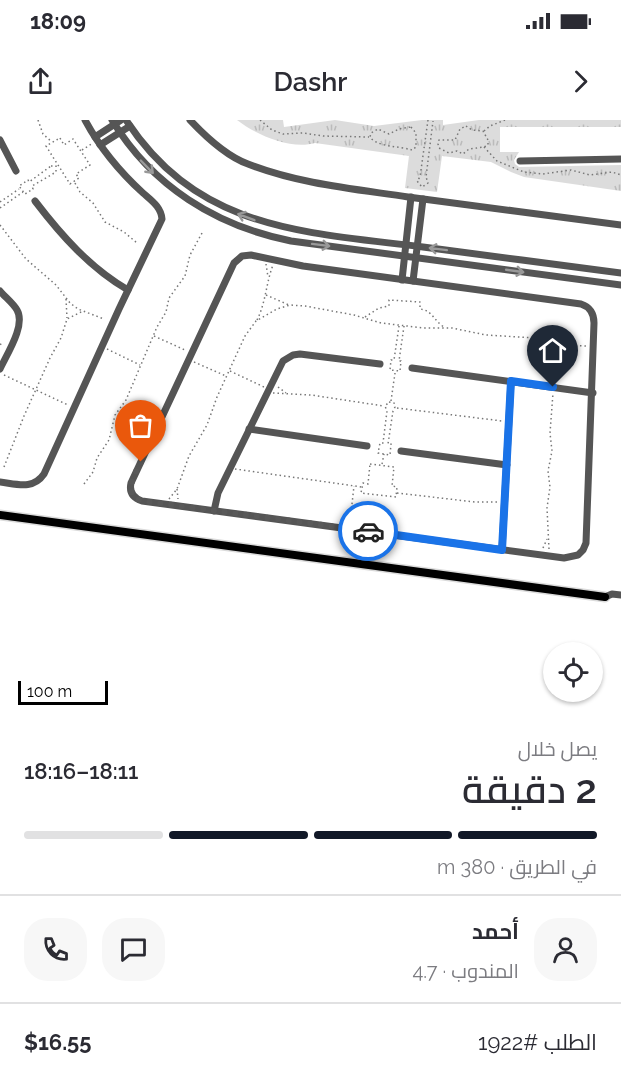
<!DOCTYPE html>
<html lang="ar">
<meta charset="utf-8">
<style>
body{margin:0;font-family:Raleway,Cairo,sans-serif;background:#f7f7f7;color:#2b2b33;direction:rtl;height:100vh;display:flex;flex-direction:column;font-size:22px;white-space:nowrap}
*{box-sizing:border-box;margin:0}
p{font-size:20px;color:#7c7c81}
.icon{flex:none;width:33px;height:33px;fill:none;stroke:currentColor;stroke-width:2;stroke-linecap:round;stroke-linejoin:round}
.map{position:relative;height:600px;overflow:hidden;direction:ltr}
.drawer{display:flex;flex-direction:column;background:#fff;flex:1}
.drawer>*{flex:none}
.buttons{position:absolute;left:543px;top:522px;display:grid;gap:12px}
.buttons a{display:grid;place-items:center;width:60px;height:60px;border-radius:50%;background:#fff;box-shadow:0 2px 4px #0004;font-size:30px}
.scale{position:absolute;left:18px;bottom:15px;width:90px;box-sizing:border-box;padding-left:6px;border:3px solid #000;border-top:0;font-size:16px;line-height:21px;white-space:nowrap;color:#000;-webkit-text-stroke:4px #fff;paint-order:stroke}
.pin{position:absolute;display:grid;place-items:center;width:51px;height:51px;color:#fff;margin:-62px -26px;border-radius:50% 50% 50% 0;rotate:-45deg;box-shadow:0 0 6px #0007}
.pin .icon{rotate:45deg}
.courier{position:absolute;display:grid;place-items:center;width:60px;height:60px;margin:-30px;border:4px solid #1a73e8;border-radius:50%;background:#fff;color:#222;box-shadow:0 2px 8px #0007}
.summary em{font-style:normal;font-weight:600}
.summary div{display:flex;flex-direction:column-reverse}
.summary{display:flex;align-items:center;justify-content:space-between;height:102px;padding:0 24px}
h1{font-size:39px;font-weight:600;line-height:45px}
.bar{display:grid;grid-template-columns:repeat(4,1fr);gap:9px 6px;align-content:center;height:72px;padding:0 24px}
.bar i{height:8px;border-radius:4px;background:#e1e1e2}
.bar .on{background:#111827}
.bar p{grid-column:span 4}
.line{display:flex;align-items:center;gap:15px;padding:0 24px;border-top:2px solid #e1e1e2}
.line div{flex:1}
.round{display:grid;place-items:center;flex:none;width:63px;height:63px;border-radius:24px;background:#f7f7f7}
.status{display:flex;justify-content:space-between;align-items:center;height:42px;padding:0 30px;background:#fff;direction:ltr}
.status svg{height:16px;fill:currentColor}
header{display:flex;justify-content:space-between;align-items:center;height:78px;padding:0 24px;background:#fff;font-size:27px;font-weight:600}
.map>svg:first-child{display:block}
.grass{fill:url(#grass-tufts)}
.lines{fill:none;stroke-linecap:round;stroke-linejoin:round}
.major-casing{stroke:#dbdbdb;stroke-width:11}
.path{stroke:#777;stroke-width:1.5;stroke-dasharray:1.5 3;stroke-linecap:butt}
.minor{stroke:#555;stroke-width:7}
.major{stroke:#000;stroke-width:8}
.oneway{stroke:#999}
.done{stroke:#595959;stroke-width:6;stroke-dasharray:0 10.8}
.route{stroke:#1a73e8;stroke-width:8}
</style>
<div class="status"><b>18:09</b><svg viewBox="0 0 49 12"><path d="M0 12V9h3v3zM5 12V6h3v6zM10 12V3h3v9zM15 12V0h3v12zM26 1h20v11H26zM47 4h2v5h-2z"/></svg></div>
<header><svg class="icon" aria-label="forward" viewBox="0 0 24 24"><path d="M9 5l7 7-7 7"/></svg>Dashr<svg class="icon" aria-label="share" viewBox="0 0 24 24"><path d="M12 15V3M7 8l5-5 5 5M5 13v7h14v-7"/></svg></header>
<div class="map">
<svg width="621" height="600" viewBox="0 0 621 600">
<defs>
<pattern id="grass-tufts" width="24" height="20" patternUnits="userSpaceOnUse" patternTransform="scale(1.5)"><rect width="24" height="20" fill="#dcdcdc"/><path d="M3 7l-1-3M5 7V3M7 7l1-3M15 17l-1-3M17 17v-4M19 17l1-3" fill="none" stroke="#bbb"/></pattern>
</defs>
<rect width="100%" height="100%" fill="#fff"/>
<path class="grass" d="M237,0h46l1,7 51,-7 39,6 48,-6h21v5l36,-5h142v7h-121v25h19l-5,8 1,4 4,3 102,-2v26l-97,-14 -13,-5 -20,-10 -49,-6 -5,36 -32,-4 4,-32 -94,-13c-24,7 -59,-8 -78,-23z"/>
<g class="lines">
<defs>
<polyline id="major" points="0,395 605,477"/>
</defs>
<use href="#major" class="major-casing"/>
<g class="path">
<polyline points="38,0 43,14 52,22"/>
<polyline points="260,0 272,10 283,14 303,13 323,16 369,17"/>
<polyline points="428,0 420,57 417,61 422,67 428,63 426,57 433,1"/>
<polygon points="466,6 472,10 483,11 488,20 488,25 484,27 469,29 463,34 457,31 449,33 439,28 438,24 439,20 455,20 460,9"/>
<path d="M411,7l5,6v14l-4,3c-13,-4 -35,-3 -42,-13l1,-4 7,-4 11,5 10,-5z"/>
<polyline points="484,11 490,6 505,0"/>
<polygon points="60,18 64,25 73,19 90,45 76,54 79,58 70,64 46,26"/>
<polyline points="484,27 497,41 524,52 543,54 571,50 590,55 612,52 621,55"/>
<polyline points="82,30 93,23"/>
<polygon points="51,46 56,46 56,52 32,66 33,69 25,74 19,66 28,60 29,62"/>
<polyline points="75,63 80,72 93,83 105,102 124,112 137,123"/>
<polyline points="0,82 19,69"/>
<polyline points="0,88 23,72"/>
<polyline points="0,105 26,139 56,165 70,183 78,189 104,199"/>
<polyline points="266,144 268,157"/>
<polyline points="266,175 289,185"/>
<polyline points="66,179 67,198"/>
<path d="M365,197l14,-9 10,-2v-6l31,2v7c12,1 14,12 24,18"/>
<path d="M257,200c9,-18 9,-37 16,-55"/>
<polyline points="399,206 394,240 391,240 390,250 400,251 401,241 399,241 404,206"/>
<polyline points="154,216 185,230"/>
<polyline points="0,224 2,225"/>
<polyline points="107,229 140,245"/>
<polyline points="194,242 226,256"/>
<polyline points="230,251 264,267"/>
<polyline points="4,255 68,285"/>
<polyline points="278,267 286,273"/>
<polyline points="273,273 311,275 384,286"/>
<polyline points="391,281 395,253"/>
<polygon points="389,282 394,283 395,287 393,291 388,324 391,324 390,335 378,333 380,323 383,323 387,291 385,286"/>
<polyline points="397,288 502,301"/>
<polygon points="370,344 394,347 392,366 397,367 396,377 361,373 363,363 368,364"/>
<polyline points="382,344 384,334"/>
<polyline points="4,347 24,296 50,238 61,218 67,199 83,191"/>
<polyline points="235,349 362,367"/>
<polyline points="84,364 93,352 97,338 109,320 115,295 126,280 157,207 166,192 169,178 185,156 190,135 202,113"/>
<polyline points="177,369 178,379"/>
<polyline points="397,373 475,382 498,382"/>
<polyline points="169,379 177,369 189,336 207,305 217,277 245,216 256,201 277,189 290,185 305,186 354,195 381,203 424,208 452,208 486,215 536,218 562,225 587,226"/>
<polyline points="350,402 354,366"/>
<polyline points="543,428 547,419"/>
<polyline points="549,429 547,388 550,367 548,351 552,331 550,313 553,273"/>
</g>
<g class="minor">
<path d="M112,0c40,66 104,106 179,121l330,44"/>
<path d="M126,0c73,111 178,112 297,127 66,9 132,17 198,26"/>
<path d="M190,0c16,17 36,36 58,44 51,20 107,25 160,33 71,9 142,19 213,28"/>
<polyline points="95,17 121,0"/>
<polyline points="0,20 16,51"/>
<polyline points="100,25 130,6"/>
<polyline points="520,41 621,39"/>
<path d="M35,81c26,34 55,67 93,89"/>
<path d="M251,135l52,11 278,38c9,3 13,9 13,19l-8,220 -3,7 -5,5 -14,3 -422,-57c-9,-3 -13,-9 -11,-18l103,-220 8,-7z"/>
<polyline points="402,160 411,77"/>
<polyline points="413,161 423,79"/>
<path d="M0,171c5,6 13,12 17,19 9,15 -10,44 -17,59"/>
<polyline points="412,248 593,273"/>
<polyline points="249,309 367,326"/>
<polyline points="401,331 507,345"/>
<path d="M0,362c17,2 33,8 44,-8l75,-165 43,-90c-1,-12 -10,-18 -19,-26 -23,-21 -43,-45 -58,-73"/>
<polyline points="214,391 218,373 283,241 293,235 300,234 380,244"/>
<polyline points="502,430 511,261"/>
<polyline points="605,477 612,474 621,475"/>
</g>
<use href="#major" class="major"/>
</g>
<defs><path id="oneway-shaft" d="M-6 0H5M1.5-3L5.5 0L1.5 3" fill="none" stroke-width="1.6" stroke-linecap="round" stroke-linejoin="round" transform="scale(1.5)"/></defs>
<g class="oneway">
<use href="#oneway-shaft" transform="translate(147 47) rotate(46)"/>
<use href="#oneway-shaft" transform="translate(246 97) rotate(-159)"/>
<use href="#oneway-shaft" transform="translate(321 125) rotate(7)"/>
<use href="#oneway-shaft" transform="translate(438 129) rotate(-173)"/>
<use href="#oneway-shaft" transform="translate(515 151) rotate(8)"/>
</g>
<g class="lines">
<path class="done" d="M141,342c-7,14 -19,32 1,39l226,30"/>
<polyline class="route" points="368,411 502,430 511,261 553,267"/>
</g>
</svg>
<div class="buttons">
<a><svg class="icon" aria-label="locate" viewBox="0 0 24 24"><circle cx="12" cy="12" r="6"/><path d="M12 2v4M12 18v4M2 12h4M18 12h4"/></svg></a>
</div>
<div class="scale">100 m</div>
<div class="pin" style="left:141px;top:342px;background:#ea580c"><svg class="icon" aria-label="bag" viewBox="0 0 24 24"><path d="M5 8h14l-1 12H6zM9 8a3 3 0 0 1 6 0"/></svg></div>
<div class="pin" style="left:553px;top:267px;background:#1f2937"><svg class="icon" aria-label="home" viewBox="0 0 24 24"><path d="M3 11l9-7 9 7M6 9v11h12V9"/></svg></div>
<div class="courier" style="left:368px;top:411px"><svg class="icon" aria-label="car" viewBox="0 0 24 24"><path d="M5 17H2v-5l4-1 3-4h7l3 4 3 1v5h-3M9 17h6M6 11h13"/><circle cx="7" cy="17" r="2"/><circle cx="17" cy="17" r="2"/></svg></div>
</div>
<section class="drawer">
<div class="summary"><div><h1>2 دقيقة</h1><p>يصل خلال</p></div><em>18:11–18:16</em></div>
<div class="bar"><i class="on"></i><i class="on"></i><i class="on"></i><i></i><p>في الطريق · 380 m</p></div>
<div class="line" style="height:108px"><a class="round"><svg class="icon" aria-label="person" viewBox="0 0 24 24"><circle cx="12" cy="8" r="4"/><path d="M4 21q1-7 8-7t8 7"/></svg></a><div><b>أحمد</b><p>المندوب · 4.7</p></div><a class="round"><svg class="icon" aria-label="chat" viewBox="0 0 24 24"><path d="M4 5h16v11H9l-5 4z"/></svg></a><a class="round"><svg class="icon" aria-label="phone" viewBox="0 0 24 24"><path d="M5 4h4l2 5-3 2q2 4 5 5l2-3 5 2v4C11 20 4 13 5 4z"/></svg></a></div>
<div class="line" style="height:78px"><div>الطلب #1922</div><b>$16.55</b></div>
</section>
